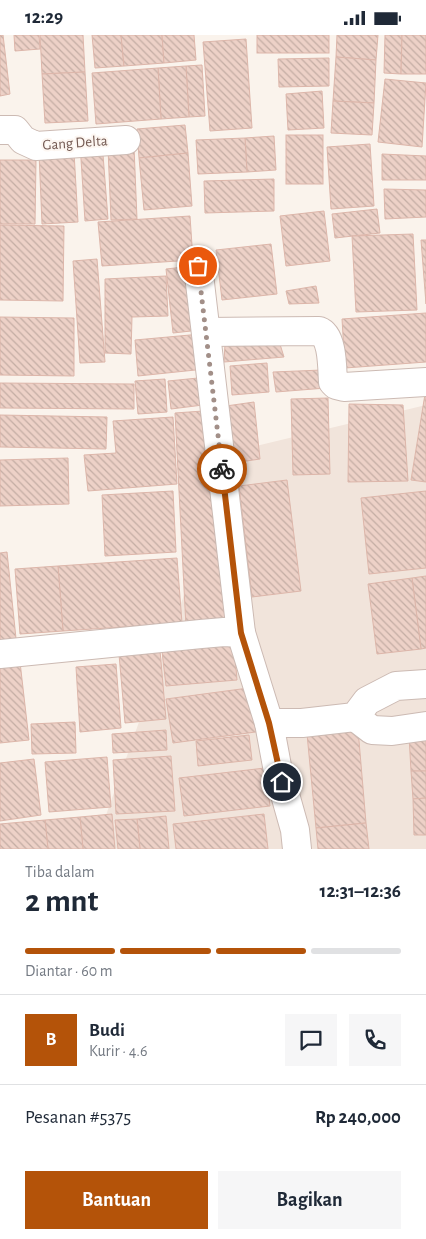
<!DOCTYPE html>
<html lang="id">
<meta charset="utf-8">
<style>
body{margin:0;font-family:"Alegreya Sans",sans-serif;background:#f6f6f7;color:#1f2937;height:100vh;display:flex;flex-direction:column;font-size:19px;white-space:nowrap}
*{box-sizing:border-box;margin:0}
p{font-size:16px;color:#747a83}
.icon{flex:none;width:28px;height:28px;fill:none;stroke:currentColor;stroke-width:2;stroke-linecap:round;stroke-linejoin:round}
.map{position:relative;height:814px;overflow:hidden}
.details{display:flex;flex-direction:column;background:#fff;flex:1}
.details>*{flex:none}
.pin{position:absolute;display:grid;place-items:center;width:42px;height:42px;color:#fff;margin:-21px;border:2px solid #fff;border-radius:50%;box-shadow:0 1px 5px #0007}
.courier{position:absolute;display:grid;place-items:center;width:50px;height:50px;margin:-25px;border:4px solid #b45309;border-radius:50%;background:#fff;color:#222;box-shadow:0 1px 6px #0007}
.headline em{font-style:normal;font-weight:600}
.headline div{display:flex;flex-direction:column-reverse}
.headline{display:flex;align-items:center;justify-content:space-between;height:85px;padding:0 25px}
h1{font-size:32px;font-weight:600;line-height:38px}
.bar{display:grid;grid-template-columns:repeat(4,1fr);gap:8px 5px;align-content:center;height:60px;padding:0 25px}
.bar i{height:6px;border-radius:4px;background:#e0e1e3}
.bar .current{background:#b45309}
.bar p{grid-column:span 4}
.line{display:flex;align-items:center;gap:12px;padding:0 25px;border-top:1px solid #e0e1e3}
.line div{flex:1}
.round{display:grid;place-items:center;flex:none;width:52px;height:52px;border-radius:0px;background:#f6f6f7}
.primary-button{display:flex;gap:10px;margin-top:auto;padding:10px 25px}
.primary-button a{flex:1;height:58px;border-radius:0px;background:#b45309;color:#fff;font-size:20px;font-weight:600;line-height:58px;text-align:center}
.primary-button a+a{background:#f6f6f7;color:#1f2937}
.status{display:flex;justify-content:space-between;align-items:center;height:35px;padding:0 25px;background:#fff;direction:ltr}
.status svg{height:14px;fill:currentColor}
.map>svg:first-child{display:block}
.residential{fill:#f1e4db}
.building{fill:url(#building-back-hatch);stroke:#ddb6aa}
.lines{fill:none;stroke-linecap:round;stroke-linejoin:round}
.minor-casing{stroke:#ccbab3;stroke-width:30}
.minor{stroke:#fff;stroke-width:28}
.done{stroke:#a28f88;stroke-width:5;stroke-dasharray:0 9}
.route{stroke:#b45309;stroke-width:6}
.labels{text-anchor:middle;dominant-baseline:central;stroke-width:4;stroke-linejoin:round;paint-order:stroke}
.street-label{font-size:15px;fill:#735952;stroke:#fdf7f2}
</style>
<div class="status"><b>12:29</b><svg viewBox="0 0 49 12"><path d="M0 12V9h3v3zM5 12V6h3v6zM10 12V3h3v9zM15 12V0h3v12zM26 1h20v11H26zM47 4h2v5h-2z"/></svg></div>
<div class="map">
<svg width="426" height="814" viewBox="0 0 426 814">
<defs>
<pattern id="building-back-hatch" width="6" height="6" patternUnits="userSpaceOnUse" patternTransform="scale(1.25)"><rect width="6" height="6" fill="#edd1c7"/><path d="M-1 5l2 2M0 0l6 6M5-1l2 2" fill="none" stroke="#c4ada4"/></pattern>
</defs>
<rect width="100%" height="100%" fill="#faf3ec"/>
<polygon class="residential" points="426,370 426,814 94,814 235,416"/>
<g class="building">
<polygon points="0,0 3,0 10,59 0,61"/>
<polygon points="14,0 39,0 40,14 15,16"/>
<polygon points="40,0 83,0 85,37 42,39"/>
<polygon points="92,0 121,0 124,31 95,33"/>
<polygon points="121,0 162,0 164,28 124,31"/>
<polygon points="162,0 194,0 196,25 164,28"/>
<rect x="257" y="0" width="72" height="18"/>
<polygon points="337,0 378,0 376,25 336,22"/>
<polygon points="385,0 402,0 401,39 384,38"/>
<polygon points="402,0 426,0 426,39 401,39"/>
<polygon points="246,4 252,93 210,96 203,7"/>
<polygon points="336,22 376,25 374,68 333,66"/>
<polygon points="329,23 329,51 279,52 278,24"/>
<polygon points="202,30 205,81 189,82 186,31"/>
<polygon points="186,31 189,82 161,84 158,33"/>
<polygon points="158,33 161,84 96,89 92,38"/>
<polygon points="85,37 88,86 45,88 42,39"/>
<polygon points="385,44 426,48 422,112 378,107"/>
<polygon points="322,56 324,93 288,95 286,59"/>
<polygon points="333,66 374,68 372,100 331,98"/>
<polygon points="185,90 188,118 139,123 137,94"/>
<rect x="286" y="100" width="37" height="49"/>
<polygon points="274,101 276,135 247,137 245,103"/>
<polygon points="245,103 247,137 198,139 196,105"/>
<polygon points="102,107 108,184 85,186 80,109"/>
<polygon points="370,109 374,171 331,174 327,112"/>
<polygon points="134,112 137,184 111,185 108,113"/>
<polygon points="74,117 78,187 42,189 39,118"/>
<polygon points="188,118 192,171 144,175 139,123"/>
<polygon points="382,119 426,121 426,145 382,145"/>
<polygon points="0,125 36,125 35,189 0,189"/>
<polygon points="274,144 274,176 205,178 204,146"/>
<polygon points="384,154 426,155 426,182 385,184"/>
<polygon points="377,174 380,198 335,203 332,179"/>
<polygon points="324,176 330,226 286,231 280,181"/>
<polygon points="190,181 193,225 102,231 98,187"/>
<polygon points="0,190 64,191 63,266 0,265"/>
<polygon points="413,199 417,275 356,277 352,201"/>
<polygon points="421,205 426,205 426,269"/>
<polygon points="271,209 277,259 222,265 216,215"/>
<polygon points="97,224 105,327 80,328 73,226"/>
<polygon points="193,231 200,295 173,298 166,234"/>
<polygon points="166,241 168,281 132,282 131,319 105,318 105,244"/>
<polygon points="316,251 319,268 289,269 286,256"/>
<polygon points="426,278 426,327 345,333 342,284"/>
<polygon points="0,282 74,283 74,341 0,340"/>
<polygon points="201,299 205,334 138,341 135,305"/>
<polygon points="279,306 284,322 224,327 225,309"/>
<polygon points="267,328 269,357 232,360 230,331"/>
<polygon points="322,335 326,353 276,357 273,337"/>
<polygon points="208,342 211,369 171,374 168,346"/>
<polygon points="165,344 167,377 138,379 135,346"/>
<polygon points="0,348 134,349 134,374 0,373"/>
<polygon points="426,353 426,447 411,445"/>
<polygon points="328,363 330,439 293,440 291,364"/>
<polygon points="254,367 260,424 233,428 226,371"/>
<polygon points="349,369 403,370 408,446 348,447"/>
<polygon points="203,376 226,593 186,592 175,378"/>
<polygon points="0,380 107,382 106,414 0,412"/>
<polygon points="173,382 177,449 88,456 84,420 116,418 113,386"/>
<polygon points="68,423 69,469 0,471 0,425"/>
<polygon points="287,445 301,556 252,562 239,451"/>
<polygon points="173,456 176,517 105,521 102,460"/>
<polygon points="426,456 426,533 369,539 361,463"/>
<polygon points="7,517 17,613 0,614 0,518"/>
<polygon points="177,523 182,588 63,596 58,531"/>
<polygon points="58,531 63,596 20,599 15,534"/>
<polygon points="426,541 426,613 421,614 412,543"/>
<polygon points="412,543 421,614 377,619 368,549"/>
<polygon points="159,604 166,684 125,688 118,608"/>
<polygon points="234,610 237,645 166,651 162,616"/>
<polygon points="20,627 29,705 0,708 0,629"/>
<polygon points="116,629 121,693 80,697 76,632"/>
<polygon points="256,652 263,696 173,708 166,664"/>
<polygon points="75,687 76,718 32,719 31,689"/>
<polygon points="358,694 366,788 316,793 307,699"/>
<polygon points="166,695 167,715 113,718 112,699"/>
<polygon points="249,700 252,725 198,731 196,706"/>
<polygon points="426,700 426,736 411,736 409,701"/>
<polygon points="171,721 175,776 116,779 113,725"/>
<polygon points="107,722 111,772 49,777 45,727"/>
<polygon points="34,724 41,780 0,786 0,728"/>
<polygon points="265,733 270,771 184,781 179,743"/>
<polygon points="411,736 426,736 426,763 413,764"/>
<polygon points="426,763 426,800 414,800 413,764"/>
<polygon points="112,779 115,814 83,814 80,782"/>
<polygon points="264,779 268,814 176,814 173,789"/>
<polygon points="166,781 169,814 140,814 137,784"/>
<polygon points="80,782 83,814 48,814 45,785"/>
<polygon points="137,784 140,814 118,814 115,785"/>
<polygon points="45,785 48,814 0,814 0,789"/>
<polygon points="366,788 369,814 318,814 316,793"/>
</g>
<g class="lines">
<defs>
<g id="minor">
<polyline points="0,95 15,95 23,105 36,111 126,105"/>
<polyline points="198,231 241,598"/>
<path d="M206,297l113,-1c14,5 13,37 14,51l3,3 8,2 82,-5"/>
<polyline points="0,619 201,599 224,597 241,598 269,688"/>
<polyline points="355,682 372,695 392,696 426,691"/>
<polyline points="297,814 295,795 277,731 269,688 302,688 355,682 367,666 396,651 426,649"/>
</g>
</defs>
<use href="#minor" class="minor-casing"/>
<use href="#minor" class="minor"/>
</g>
<g class="lines">
<polyline class="done" points="198,231 222,434"/>
<polyline class="route" points="222,434 241,598 269,688 282,747"/>
</g>
<g class="labels">
<g class="street-label">
<text transform="translate(75 108) rotate(-4)">Gang Delta</text>
</g>
</g>
</svg>
<div class="pin" style="left:198px;top:231px;background:#ea580c"><svg class="icon" aria-label="bag" viewBox="0 0 24 24"><path d="M5 8h14l-1 12H6zM9 8a3 3 0 0 1 6 0"/></svg></div>
<div class="pin" style="left:282px;top:747px;background:#1f2937"><svg class="icon" aria-label="home" viewBox="0 0 24 24"><path d="M3 11l9-7 9 7M6 9v11h12V9"/></svg></div>
<div class="courier" style="left:222px;top:434px"><svg class="icon" aria-label="bike" viewBox="0 0 24 24"><circle cx="6" cy="16" r="4"/><circle cx="18" cy="16" r="4"/><path d="M6 16l4-8h5l3 8M10 8l3 8H6M13 5h3"/></svg></div>
</div>
<section class="details">
<div class="headline"><div><h1>2 mnt</h1><p>Tiba dalam</p></div><em>12:31–12:36</em></div>
<div class="bar"><i class="current"></i><i class="current"></i><i class="current"></i><i></i><p>Diantar · 60 m</p></div>
<div class="line" style="height:90px"><b class="round" style="background:#b45309;color:#fff">B</b><div><b>Budi</b><p>Kurir · 4.6</p></div><a class="round"><svg class="icon" aria-label="chat" viewBox="0 0 24 24"><path d="M4 5h16v11H9l-5 4z"/></svg></a><a class="round"><svg class="icon" aria-label="phone" viewBox="0 0 24 24"><path d="M5 4h4l2 5-3 2q2 4 5 5l2-3 5 2v4C11 20 4 13 5 4z"/></svg></a></div>
<div class="line" style="height:65px"><div>Pesanan #5375</div><b>Rp 240,000</b></div>
<div class="primary-button"><a>Bantuan</a><a>Bagikan</a></div>
</section>
